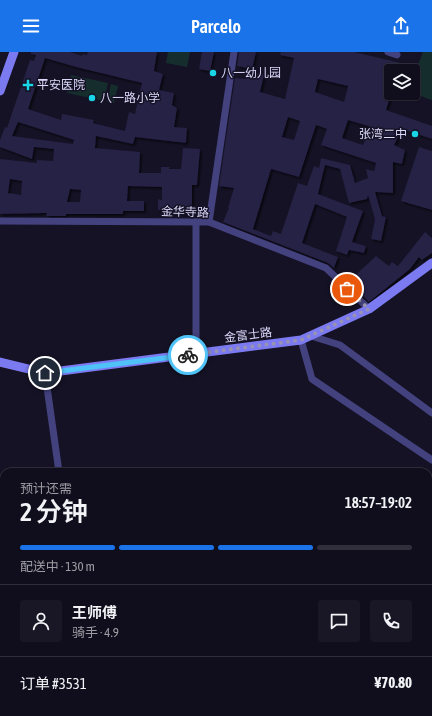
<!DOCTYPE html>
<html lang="zh">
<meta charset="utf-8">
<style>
body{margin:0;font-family:"Asap Condensed","Noto Sans SC",sans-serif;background:#191725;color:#f1f3f6;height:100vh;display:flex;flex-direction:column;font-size:15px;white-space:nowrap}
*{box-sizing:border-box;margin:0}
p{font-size:13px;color:#9c9ca3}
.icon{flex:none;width:22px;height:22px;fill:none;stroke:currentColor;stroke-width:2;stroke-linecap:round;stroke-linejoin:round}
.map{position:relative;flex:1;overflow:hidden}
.sheet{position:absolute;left:0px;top:416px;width:432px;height:248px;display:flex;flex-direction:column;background:#100e1c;border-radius:12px 12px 0 0;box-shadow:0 1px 3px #0004,0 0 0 1px #302e3b}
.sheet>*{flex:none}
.tools{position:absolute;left:384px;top:12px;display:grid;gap:8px}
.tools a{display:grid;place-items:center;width:36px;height:36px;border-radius:4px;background:#100e1c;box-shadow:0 1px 3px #0004,0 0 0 1px #302e3b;font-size:20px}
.pin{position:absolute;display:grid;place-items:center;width:34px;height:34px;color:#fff;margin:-17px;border:2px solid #fff;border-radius:50%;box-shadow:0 1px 4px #0007}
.courier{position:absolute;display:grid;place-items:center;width:40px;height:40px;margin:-20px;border:3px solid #4fc3f7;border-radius:50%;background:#fff;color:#222;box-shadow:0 1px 5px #0007}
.head em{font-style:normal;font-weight:600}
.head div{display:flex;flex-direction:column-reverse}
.head{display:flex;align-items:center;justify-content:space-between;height:68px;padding:0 20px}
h1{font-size:26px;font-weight:600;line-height:30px}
.bar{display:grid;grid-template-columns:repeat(4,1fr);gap:6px 4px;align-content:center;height:48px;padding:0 20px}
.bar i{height:5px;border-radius:3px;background:#302e3b}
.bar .active{background:#1a73e8}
.bar p{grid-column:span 4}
.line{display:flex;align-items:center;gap:10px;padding:0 20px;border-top:1px solid #302e3b}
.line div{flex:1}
.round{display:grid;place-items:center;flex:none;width:42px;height:42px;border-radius:4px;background:#191725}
header{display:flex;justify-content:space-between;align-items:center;height:52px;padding:0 20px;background:#1a73e8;color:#fff;font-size:18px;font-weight:600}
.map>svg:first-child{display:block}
.green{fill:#152e2d}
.building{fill:#262044;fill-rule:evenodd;filter:url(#shadow)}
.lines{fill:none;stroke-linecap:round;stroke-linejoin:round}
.street{stroke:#43427f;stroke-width:7}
.secondary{stroke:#7b7af1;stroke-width:9}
.done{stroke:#9793b0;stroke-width:4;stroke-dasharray:0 7.2}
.route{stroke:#4fc3f7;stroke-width:5}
.poi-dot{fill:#19d6e7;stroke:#151225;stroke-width:1.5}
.labels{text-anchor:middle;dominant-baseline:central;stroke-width:3;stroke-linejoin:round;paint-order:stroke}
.poi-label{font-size:12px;fill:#ddd9fb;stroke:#151225;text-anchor:start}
.street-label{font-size:12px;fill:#ddd9fb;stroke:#151225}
</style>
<header><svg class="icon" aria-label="menu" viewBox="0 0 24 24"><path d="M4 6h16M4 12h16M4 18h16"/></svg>Parcelo<svg class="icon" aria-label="share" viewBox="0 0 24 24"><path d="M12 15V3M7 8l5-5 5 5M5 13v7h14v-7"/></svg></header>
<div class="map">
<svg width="432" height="664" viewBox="0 0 432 664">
<defs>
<filter id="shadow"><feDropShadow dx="2" dy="2" stdDeviation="1" flood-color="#0009"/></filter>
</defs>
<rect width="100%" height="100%" fill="#151225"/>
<g class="green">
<polygon points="168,0 190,0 187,15 166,11"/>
<path d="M423,0h9v48c-29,-7 -16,-29 -9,-48z"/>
<polygon points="71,23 108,31 104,49 67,41"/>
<polygon points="111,32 118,34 114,51 107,50"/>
<polygon points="0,524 4,525 4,660 361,660 369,664 0,664"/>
<polygon points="432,607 432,664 404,664 406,660 428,660 428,615"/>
</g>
<g class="building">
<path d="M31,0h39l12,4v-2l5,1 1,-3h69l-3,19 9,3 -4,16 15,3 -2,12 5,3 -3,19 13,1 -1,15 -51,-6 -2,7 -37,-8 -1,12 45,4 -1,21h22v-6h9l-1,2h12l2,-21 17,1 -3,36h-5v25h-34v-11l4,1v-13l-34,-1 -1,15h17v10h-21v3h-57v2h-20l1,-3 -47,1v-55l37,4v-3l16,1 1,-12 -20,-2 -2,12 -32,-12v-7l5,-13 2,1 23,-68 4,1 2,-6 -5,-1zM45,6l31,9 66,16 -7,31 -6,-2 -4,19 -32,-8 1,-3 -32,-6 -1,6 -33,-11zM18,70l56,18 -1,4 -61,-8zM10,127l12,2 -1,14 -13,-2zM70,137l11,1 -1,12h-13z"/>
<polygon points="202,0 214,0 210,19 199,17"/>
<polygon points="239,0 256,0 252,17 237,14"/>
<path d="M281,0h73l47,11 -3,8h-7v23l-5,16 46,16v13l-30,-10 -8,16 11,5 -3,14 -9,-2v31l-18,-1 7,24 4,1 -5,24 -10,-2 4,-20 -7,-24 -1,4 -18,4 -9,-34 -15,-4 -7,29 45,17 -11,31 14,4 -2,7 -15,-3 -2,5 -11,-4 11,-34 -32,-13 -13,39 36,14 -4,11 -6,-5 -105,-41 6,-14h-1l6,-20 -15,-2 16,-108 11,1 2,-8 16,4 -4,17 25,7 9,-41 -14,-3zM318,27l30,7 -4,16 -29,-10zM288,65l12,4 -6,19 -12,-3zM348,68l23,7 -8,18 -21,-7zM316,73l11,4 -6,16 55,18 -2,8 -8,-2 2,9 -13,5 -5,-18 -29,-7 -2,10 -5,-2 -7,20 -9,-3 -17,51 -8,-3 -2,5 -18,-7 18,-60 28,8z"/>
<polygon points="419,95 432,99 432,158 401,149"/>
<polygon points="425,180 432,186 432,201 422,208 419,205 410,217 369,250 348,230 376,204 389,214 392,210 398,214"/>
</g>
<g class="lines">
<g class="street">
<polyline points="388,0 397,3"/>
<polyline points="0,169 209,170 326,216 369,257"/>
<polyline points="196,170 196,302"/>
<polyline points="209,170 234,0"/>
<polyline points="311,284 340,293 432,361"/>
<polyline points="301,288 312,327 432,408"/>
<polyline points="45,321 59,420"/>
</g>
<g class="secondary">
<polyline points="0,39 14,0"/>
<polyline points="0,310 45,321 301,288 369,257 432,211"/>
<polyline points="0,524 4,525"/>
<polyline points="0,534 4,534"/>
<polyline points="340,660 349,664"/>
<polyline points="361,660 369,664"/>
</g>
</g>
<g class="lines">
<polyline class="done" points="188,303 301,288 369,257 347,237"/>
<polyline class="route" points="45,321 188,303"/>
</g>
<g class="poi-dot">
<circle cx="213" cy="21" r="4"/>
<path d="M26 27h4v4h4v4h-4v4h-4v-4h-4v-4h4z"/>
<circle cx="92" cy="46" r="4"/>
<circle cx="415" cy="82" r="4"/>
</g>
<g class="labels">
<g class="poi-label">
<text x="221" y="21">八一幼儿园</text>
<text x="37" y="33">平安医院</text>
<text x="100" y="46">八一路小学</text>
<text x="407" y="82" text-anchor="end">张湾二中</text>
</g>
<g class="street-label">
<text transform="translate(185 160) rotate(2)">金华寺路</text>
<text transform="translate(248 283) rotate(-7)">金富士路</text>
</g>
</g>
</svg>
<div class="tools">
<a><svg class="icon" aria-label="layers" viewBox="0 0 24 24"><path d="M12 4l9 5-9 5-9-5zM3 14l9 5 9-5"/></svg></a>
</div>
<div class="pin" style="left:347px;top:237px;background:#ea580c"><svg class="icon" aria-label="bag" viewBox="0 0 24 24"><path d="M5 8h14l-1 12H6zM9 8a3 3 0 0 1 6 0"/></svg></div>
<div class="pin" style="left:45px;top:321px;background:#1f2937"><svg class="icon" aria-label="home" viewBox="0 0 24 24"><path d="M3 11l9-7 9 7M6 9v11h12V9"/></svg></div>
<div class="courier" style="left:188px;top:303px"><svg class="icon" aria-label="bike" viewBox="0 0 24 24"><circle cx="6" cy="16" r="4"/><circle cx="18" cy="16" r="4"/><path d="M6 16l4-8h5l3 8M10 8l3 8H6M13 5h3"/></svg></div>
<section class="sheet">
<div class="head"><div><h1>2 分钟</h1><p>预计还需</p></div><em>18:57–19:02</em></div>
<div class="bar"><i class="active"></i><i class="active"></i><i class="active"></i><i></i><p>配送中 · 130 m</p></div>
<div class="line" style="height:72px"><a class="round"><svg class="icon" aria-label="person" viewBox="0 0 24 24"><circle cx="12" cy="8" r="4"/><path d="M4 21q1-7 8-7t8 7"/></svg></a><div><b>王师傅</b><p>骑手 · 4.9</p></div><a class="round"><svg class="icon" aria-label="chat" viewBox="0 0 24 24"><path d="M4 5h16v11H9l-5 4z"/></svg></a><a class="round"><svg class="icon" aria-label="phone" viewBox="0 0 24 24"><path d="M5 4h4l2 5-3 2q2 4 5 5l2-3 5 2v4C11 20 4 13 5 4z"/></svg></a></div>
<div class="line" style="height:52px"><div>订单 #3531</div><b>¥70.80</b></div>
</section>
</div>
